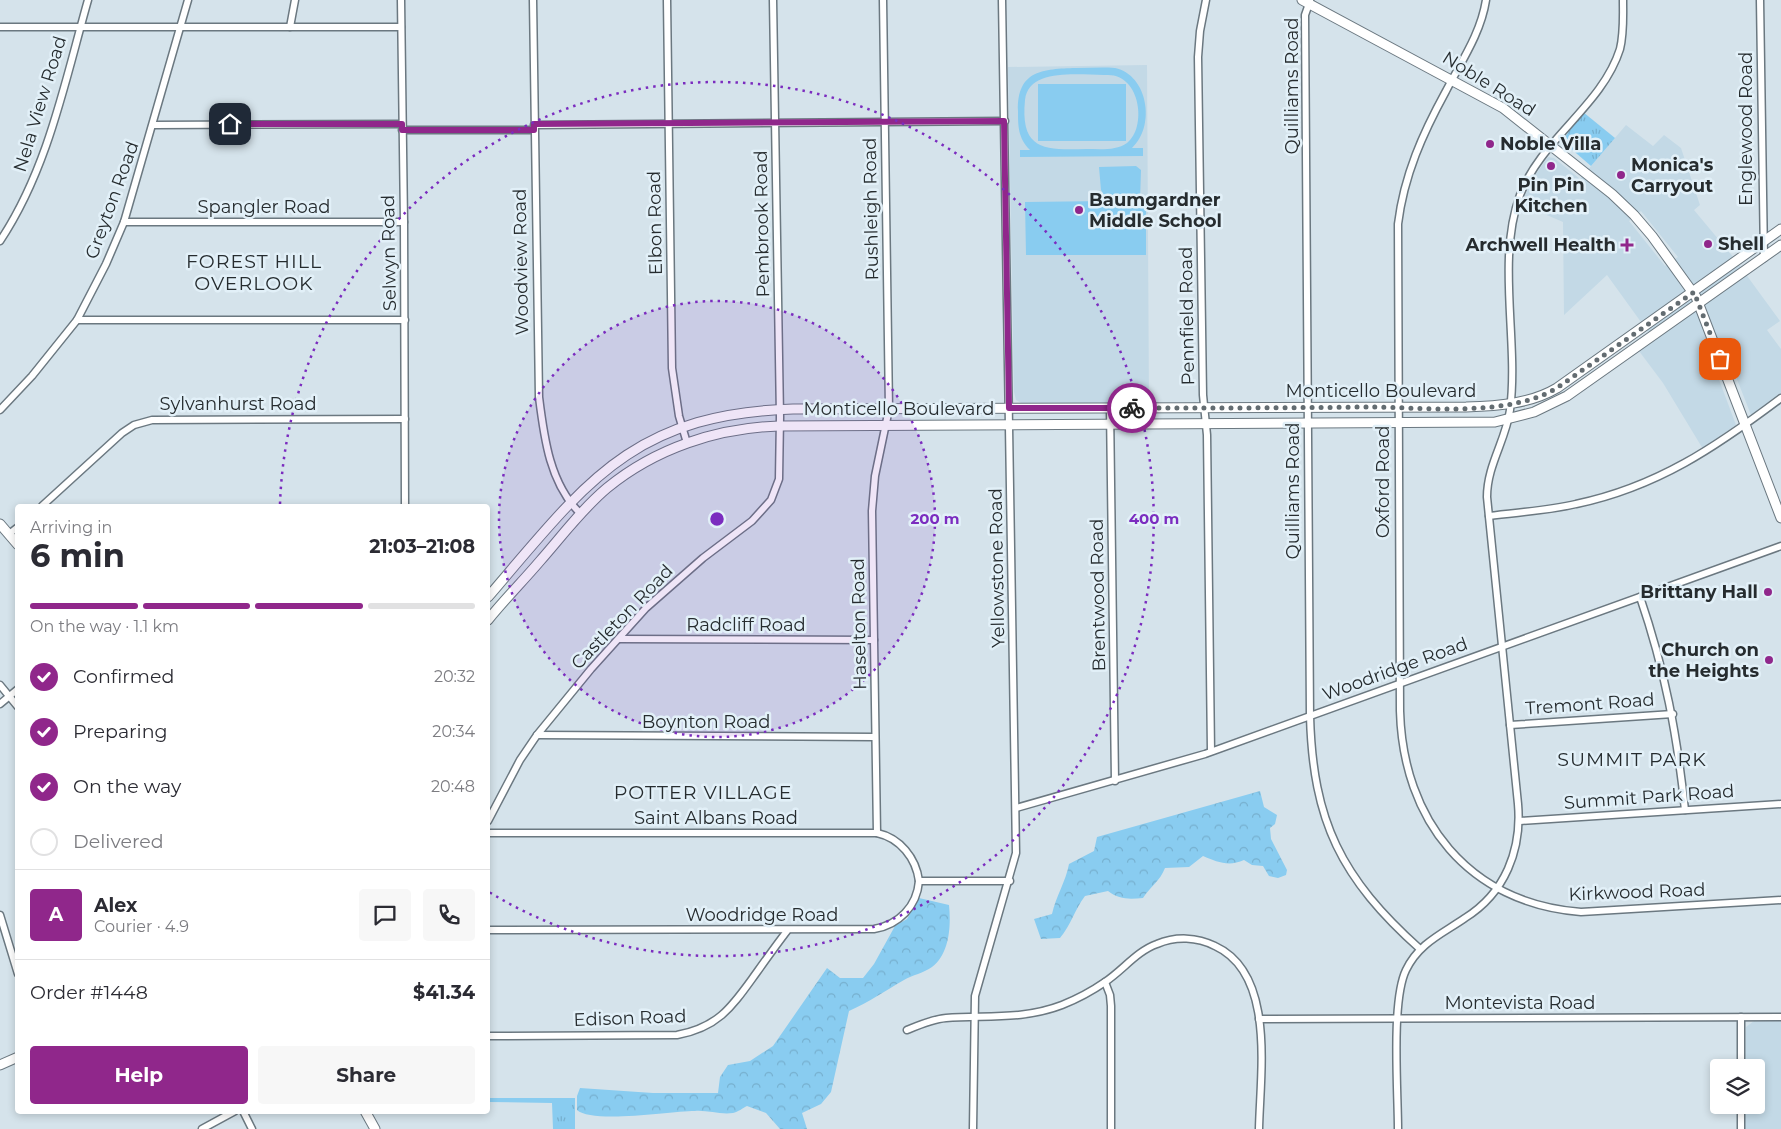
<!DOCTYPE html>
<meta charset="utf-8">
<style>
body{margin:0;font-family:Montserrat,sans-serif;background:#f7f7f7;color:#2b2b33;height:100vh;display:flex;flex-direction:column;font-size:19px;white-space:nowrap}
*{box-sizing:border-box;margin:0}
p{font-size:16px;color:#7c7c81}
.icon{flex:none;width:28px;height:28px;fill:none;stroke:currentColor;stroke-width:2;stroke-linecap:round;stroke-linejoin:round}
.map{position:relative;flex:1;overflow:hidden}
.details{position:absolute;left:15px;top:504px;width:475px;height:610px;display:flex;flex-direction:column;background:#fff;border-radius:5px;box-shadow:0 2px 8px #0003}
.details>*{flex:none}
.controls{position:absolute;left:1710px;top:1059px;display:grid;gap:10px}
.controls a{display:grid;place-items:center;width:55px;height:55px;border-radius:5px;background:#fff;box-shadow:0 2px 8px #0003;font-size:25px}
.pin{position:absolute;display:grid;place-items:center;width:42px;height:42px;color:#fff;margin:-21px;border-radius:10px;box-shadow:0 2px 8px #0006}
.courier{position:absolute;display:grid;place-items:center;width:50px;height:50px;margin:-25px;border:4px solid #90278b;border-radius:50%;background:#fff;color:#222;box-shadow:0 1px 6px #0007}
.overview em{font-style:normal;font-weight:700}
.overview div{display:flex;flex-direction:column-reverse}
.overview{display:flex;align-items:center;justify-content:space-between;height:85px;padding:0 15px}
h1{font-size:32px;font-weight:700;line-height:38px}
.bar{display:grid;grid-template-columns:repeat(4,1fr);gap:8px 5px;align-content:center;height:60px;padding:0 15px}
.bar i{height:6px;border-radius:4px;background:#e1e1e2}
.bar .active{background:#90278b}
.bar p{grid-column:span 4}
.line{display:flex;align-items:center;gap:12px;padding:0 15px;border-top:1px solid #e1e1e2}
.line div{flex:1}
.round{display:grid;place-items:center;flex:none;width:52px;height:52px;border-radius:5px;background:#f7f7f7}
ol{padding:0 15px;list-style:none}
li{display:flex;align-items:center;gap:15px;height:55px}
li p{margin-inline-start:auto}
li .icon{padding:5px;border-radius:50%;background:#90278b;color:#fff;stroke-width:4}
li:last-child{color:#7c7c81}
li i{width:28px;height:28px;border:2px solid #e1e1e2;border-radius:50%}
.primary-button{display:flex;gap:10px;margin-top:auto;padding:10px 15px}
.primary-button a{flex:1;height:58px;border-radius:5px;background:#90278b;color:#fff;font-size:20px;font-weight:700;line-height:58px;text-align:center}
.primary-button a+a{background:#f7f7f7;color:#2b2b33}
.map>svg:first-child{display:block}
.built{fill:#c3d9e6;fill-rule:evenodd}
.grass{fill:url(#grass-tufts)}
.forest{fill:url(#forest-crowns)}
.pitch{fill:#89ccf0;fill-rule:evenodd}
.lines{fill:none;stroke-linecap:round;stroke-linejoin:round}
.street-casing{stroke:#6b7880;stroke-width:9}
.secondary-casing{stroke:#6b7880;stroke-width:11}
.street{stroke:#fff;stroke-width:6}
.secondary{stroke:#fff;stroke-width:9}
.done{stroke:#636c71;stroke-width:5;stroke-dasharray:0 9}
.route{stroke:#90278b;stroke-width:6}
.ring{fill:none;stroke:#7b2cbf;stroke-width:2.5;stroke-dasharray:2.5 5}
.poi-dot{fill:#90278b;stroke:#e2f0f8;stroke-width:2}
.labels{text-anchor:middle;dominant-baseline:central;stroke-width:5;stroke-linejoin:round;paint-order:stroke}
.street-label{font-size:18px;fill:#262c2f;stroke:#e2f0f8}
.poi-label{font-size:18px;font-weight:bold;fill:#262c2f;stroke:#e2f0f8;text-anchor:start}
.neighbourhood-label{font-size:19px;letter-spacing:1px;fill:#262c2f;stroke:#e2f0f8}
.centre{fill:#7b2cbf;stroke:#e2f0f8;stroke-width:2.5}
.ring-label{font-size:15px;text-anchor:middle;font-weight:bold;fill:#7b2cbf;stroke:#e2f0f8;stroke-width:5;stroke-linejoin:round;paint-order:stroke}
</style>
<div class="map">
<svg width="1781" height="1129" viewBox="0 0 1781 1129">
<defs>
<pattern id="grass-tufts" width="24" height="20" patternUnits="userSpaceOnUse" patternTransform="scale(1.25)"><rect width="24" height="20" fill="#89ccf0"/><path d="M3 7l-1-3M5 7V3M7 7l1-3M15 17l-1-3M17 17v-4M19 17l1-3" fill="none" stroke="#76afce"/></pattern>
<pattern id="forest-crowns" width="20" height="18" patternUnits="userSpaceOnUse" patternTransform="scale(1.25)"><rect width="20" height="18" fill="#89ccf0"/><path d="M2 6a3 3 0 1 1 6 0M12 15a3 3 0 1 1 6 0" fill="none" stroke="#76afce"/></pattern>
</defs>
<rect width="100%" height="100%" fill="#d5e3eb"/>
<g class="built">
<polygon points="1147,65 1149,404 1023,404 1016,400 1014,392 1008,67"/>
<path d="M1626,125l27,21 11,-11 17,13 19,57 -6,5 40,48 46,63 -13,9 14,19v45l-30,21 -20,-51 -16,5 21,56 -33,24 -40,-66 -24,-32 15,-11 -47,-65 -43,40 -1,-93 -42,-18 12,-26 15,-21 6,1 26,21zM1641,211l37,46 -13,9 -36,-45z"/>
<polygon points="1754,1021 1781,1021 1781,1129 1745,1129 1745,1105 1756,1105 1756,1068 1745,1067 1746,1027"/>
</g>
<g class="grass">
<polygon points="1583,112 1615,138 1591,166 1562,141"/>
<polygon points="488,1098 575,1098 575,1129 553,1129 552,1103 488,1102"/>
</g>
<g class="forest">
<path d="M1260,791l4,16 13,8 -2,9 -5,4 1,11 16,31 -1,5 -8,3 -9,-2 -6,-10 -11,-1 -8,-5c-15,7 -27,2 -41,-4l-14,11 -24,1c-5,13 -15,19 -22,30 -13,1 -24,2 -35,-7l-23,5c-10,13 -14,29 -25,42l-19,1 -7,-20 18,-5c4,-18 14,-33 17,-50l25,-13 3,-14z"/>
<path d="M919,898l30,7c2,20 1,48 -17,62 -8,6 -20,8 -28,13 -19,11 -35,22 -55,31l-18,81 -10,12 -19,9 5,16h-27l-14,-16 -19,-7c-4,2 -9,6 -14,7 -12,2 -26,-3 -38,-2 -23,0 -103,13 -118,-1v-14l3,-8 73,5h65l2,-16 8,-12 22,-4 23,-15 54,-78 13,10h23l11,-14 21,-38 12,-7z"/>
</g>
<g class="pitch">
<path d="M1115,68c33,7 41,58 17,80h11v8l-123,1v-7h10c-12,-12 -12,-24 -12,-39 -1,-41 25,-42 58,-43 13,0 26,-1 39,0zM1108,75c33,0 39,53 19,68 -11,8 -27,6 -41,6 -41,1 -66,2 -61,-49 4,-34 59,-24 83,-25z"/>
<rect x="1038" y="84" width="88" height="57"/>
<polygon points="1136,166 1141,170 1140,201 1146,201 1146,255 1026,255 1025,202 1107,201 1101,190 1099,167"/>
</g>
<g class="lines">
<defs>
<g id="street">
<polyline points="401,0 404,222 405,506"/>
<path d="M533,0l6,397c5,41 11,88 42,117"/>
<polyline points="667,0 672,368 679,416 687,443"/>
<polyline points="1206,0 1200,31 1198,57 1203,395 1207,435 1211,751"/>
<path d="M1486,0c-5,33 -25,62 -40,91 -23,42 -42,84 -48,133l2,487c3,109 68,192 181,201l200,-12"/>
<polyline points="1760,0 1764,258"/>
<path d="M1310,1l-5,14 5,701c3,106 31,162 110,233"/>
<polyline points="0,27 401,27"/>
<polyline points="290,27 295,0"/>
<polyline points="154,125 402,124"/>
<polyline points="534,125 1005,121"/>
<polyline points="402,130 534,130"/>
<polyline points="124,222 404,222"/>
<path d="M0,241c48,-72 65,-160 88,-241"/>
<polyline points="77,320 405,320"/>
<polyline points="1110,408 1115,781"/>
<polyline points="0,410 32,376 77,320 106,264 124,222 188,0"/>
<polyline points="42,506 122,433 134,425 152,420 405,419"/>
<path d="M1489,516c29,-4 58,-5 87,-12 81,-17 140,-57 205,-106"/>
<polyline points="9,534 18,527"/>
<path d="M1640,597c25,73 37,137 45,213"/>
<polyline points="619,639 874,640"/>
<polyline points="0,685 18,707"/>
<polyline points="0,704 18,689"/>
<polyline points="1510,725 1673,714"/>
<polyline points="537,735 875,737"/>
<polyline points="1016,808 1205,754 1781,546"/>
<polyline points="488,821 520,760 537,735 591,669 646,608 703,558 752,521 771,500 779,479 780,417 773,0"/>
<polyline points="1520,821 1781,804"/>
<path d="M488,833h389c23,5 39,25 42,48"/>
<polyline points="877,833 872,511 875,476 889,409 883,0"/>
<polyline points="0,915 18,974"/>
<path d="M488,930l386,-1c25,-4 43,-23 45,-48h91"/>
<polyline points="1105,982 1110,995 1111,1006 1111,1129"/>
<polyline points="1741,1017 1741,1068"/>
<polyline points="1259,1019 1781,1017"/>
<path d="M907,1030c12,-5 26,-11 39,-12 40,-3 77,2 116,-13 15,-6 30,-14 43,-23 18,-12 32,-31 52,-38 19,-8 40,-7 58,2 61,28 45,128 44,183"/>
<path d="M488,1036l189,-1c43,-8 56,-30 80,-63 10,-14 20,-28 30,-41"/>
<polyline points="1741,1105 1741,1129"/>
<polyline points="243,1111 252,1129"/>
<polyline points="202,1129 235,1111"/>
<polyline points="973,1129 975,996 1016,853 1002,0"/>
<path d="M1398,1129c0,-38 -7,-128 8,-159 13,-27 36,-36 59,-52 40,-25 57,-68 53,-114l-31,-307c0,-32 19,-57 23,-87 9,-68 -14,-150 10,-215 21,-56 82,-89 100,-146 4,-16 3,-33 3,-49"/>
</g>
<g id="secondary">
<polyline points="1302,0 1503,108 1612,194 1634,215 1652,236 1696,297 1781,518"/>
<polyline points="0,524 18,545"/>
<path d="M488,597c97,-113 143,-183 305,-188l673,-2c32,-1 64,-3 91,-19l224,-159"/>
<path d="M488,620c16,-20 35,-39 52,-59 22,-25 42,-52 67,-73 49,-40 110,-60 172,-62l716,-4 39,-10 33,-16 214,-151"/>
<polyline points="0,1065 18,1057"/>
<polyline points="365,1111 375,1129"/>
</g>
</defs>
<use href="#street" class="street-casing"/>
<use href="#secondary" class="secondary-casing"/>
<use href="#street" class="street"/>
<use href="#secondary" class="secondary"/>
</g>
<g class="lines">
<path class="done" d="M1132,408c78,0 157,0 235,-1 58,0 139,11 190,-19l137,-96 26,67"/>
<polyline class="route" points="230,124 402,124 402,130 534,130 534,124 1004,121 1009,408 1132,408"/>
</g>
<circle cx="717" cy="519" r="218" fill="#7b2cbf" fill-opacity=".12"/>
<g class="ring">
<circle cx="717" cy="519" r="218"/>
<path d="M280 504A437 437 0 1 1 489 892"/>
</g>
<g class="poi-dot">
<circle cx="1490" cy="144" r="5"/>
<circle cx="1551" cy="166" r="5"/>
<circle cx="1621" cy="175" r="5"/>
<circle cx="1079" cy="210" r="5"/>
<circle cx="1708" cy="244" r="5"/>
<path d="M1624.5 237.5h5v5h5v5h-5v5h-5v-5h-5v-5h5z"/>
<circle cx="1768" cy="592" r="5"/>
<circle cx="1769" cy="660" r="5"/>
</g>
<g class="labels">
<g class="street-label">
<text transform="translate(1489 84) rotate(32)">Noble Road</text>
<text transform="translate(1292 86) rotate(-90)">Quilliams Road</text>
<text transform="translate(40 104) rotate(-73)">Nela View Road</text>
<text transform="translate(1746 129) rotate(-90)">Englewood Road</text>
<text transform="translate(112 200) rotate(-70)">Greyton Road</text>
<text x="264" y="207">Spangler Road</text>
<text transform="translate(871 209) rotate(-91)">Rushleigh Road</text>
<text transform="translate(655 223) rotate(-91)">Elbon Road</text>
<text transform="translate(762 224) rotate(-91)">Pembrook Road</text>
<text transform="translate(389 253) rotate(-91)">Selwyn Road</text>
<text transform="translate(521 262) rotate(-91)">Woodview Road</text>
<text transform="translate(1187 316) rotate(-91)">Pennfield Road</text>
<text x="1381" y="391">Monticello Boulevard</text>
<text x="238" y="404">Sylvanhurst Road</text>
<text x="899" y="409">Monticello Boulevard</text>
<text transform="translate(1383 482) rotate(-90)">Oxford Road</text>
<text transform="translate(1293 491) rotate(-90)">Quilliams Road</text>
<text transform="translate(997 568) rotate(-91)">Yellowstone Road</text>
<text transform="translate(1098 595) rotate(-91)">Brentwood Road</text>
<text transform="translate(622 617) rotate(-46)">Castleton Road</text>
<text transform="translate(859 624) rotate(-91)">Haselton Road</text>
<text x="746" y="625">Radcliff Road</text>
<text transform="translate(1395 669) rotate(-20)">Woodridge Road</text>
<text transform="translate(1590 704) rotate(-4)">Tremont Road</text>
<text x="706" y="722">Boynton Road</text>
<text transform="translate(1649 797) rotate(-4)">Summit Park Road</text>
<text x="716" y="818">Saint Albans Road</text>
<text transform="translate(1637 892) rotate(-2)">Kirkwood Road</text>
<text x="762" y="915">Woodridge Road</text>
<text x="1520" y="1003">Montevista Road</text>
<text transform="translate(630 1018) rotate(-2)">Edison Road</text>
</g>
<g class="poi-label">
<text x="1500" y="144">Noble Villa</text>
<text x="1631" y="165">Monica's<tspan x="1631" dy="21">Carryout</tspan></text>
<text x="1551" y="185" text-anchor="middle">Pin Pin<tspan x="1551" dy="21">Kitchen</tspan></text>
<text x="1089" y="200">Baumgardner<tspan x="1089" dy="21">Middle School</tspan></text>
<text x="1718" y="244">Shell</text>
<text x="1616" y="245" text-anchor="end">Archwell Health</text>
<text x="1758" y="592" text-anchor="end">Brittany Hall</text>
<text x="1759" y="650" text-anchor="end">Church on<tspan x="1759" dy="21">the Heights</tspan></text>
</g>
<g class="neighbourhood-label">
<text x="254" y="261">FOREST HILL<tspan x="254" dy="22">OVERLOOK</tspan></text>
<text x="1632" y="759">SUMMIT PARK</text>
<text x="703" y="792">POTTER VILLAGE</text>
</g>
</g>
<circle cx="717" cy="519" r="8" class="centre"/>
<g class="ring-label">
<text x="935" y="524">200 m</text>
<text x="1154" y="524">400 m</text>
</g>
</svg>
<div class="controls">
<a><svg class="icon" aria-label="layers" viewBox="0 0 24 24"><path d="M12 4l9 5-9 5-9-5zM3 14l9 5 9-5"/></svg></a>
</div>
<div class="pin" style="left:1720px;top:359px;background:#ea580c"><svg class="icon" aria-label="bag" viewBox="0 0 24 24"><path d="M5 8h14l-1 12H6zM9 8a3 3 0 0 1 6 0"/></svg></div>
<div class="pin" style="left:230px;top:124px;background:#1f2937"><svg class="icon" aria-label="home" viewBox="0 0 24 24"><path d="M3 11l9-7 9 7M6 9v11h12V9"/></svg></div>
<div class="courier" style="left:1132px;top:408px"><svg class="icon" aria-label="bike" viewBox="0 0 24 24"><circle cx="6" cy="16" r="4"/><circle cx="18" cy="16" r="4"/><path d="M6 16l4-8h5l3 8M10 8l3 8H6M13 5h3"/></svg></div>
<section class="details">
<div class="overview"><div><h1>6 min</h1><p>Arriving in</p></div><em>21:03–21:08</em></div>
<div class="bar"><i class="active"></i><i class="active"></i><i class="active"></i><i></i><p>On the way · 1.1 km</p></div>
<ol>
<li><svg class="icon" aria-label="check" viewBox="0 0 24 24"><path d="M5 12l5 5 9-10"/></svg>Confirmed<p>20:32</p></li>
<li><svg class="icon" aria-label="check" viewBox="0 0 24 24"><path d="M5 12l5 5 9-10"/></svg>Preparing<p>20:34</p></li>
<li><svg class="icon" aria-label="check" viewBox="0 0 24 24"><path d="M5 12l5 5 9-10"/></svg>On the way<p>20:48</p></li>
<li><i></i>Delivered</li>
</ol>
<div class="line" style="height:90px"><b class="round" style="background:#90278b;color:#fff">A</b><div><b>Alex</b><p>Courier · 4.9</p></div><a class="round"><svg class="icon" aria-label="chat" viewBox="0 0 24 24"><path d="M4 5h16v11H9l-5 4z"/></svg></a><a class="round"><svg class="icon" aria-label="phone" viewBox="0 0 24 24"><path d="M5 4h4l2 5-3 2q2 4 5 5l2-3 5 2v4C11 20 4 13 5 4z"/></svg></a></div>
<div class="line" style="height:65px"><div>Order #1448</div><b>$41.34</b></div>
<div class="primary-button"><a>Help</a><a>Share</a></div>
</section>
</div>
